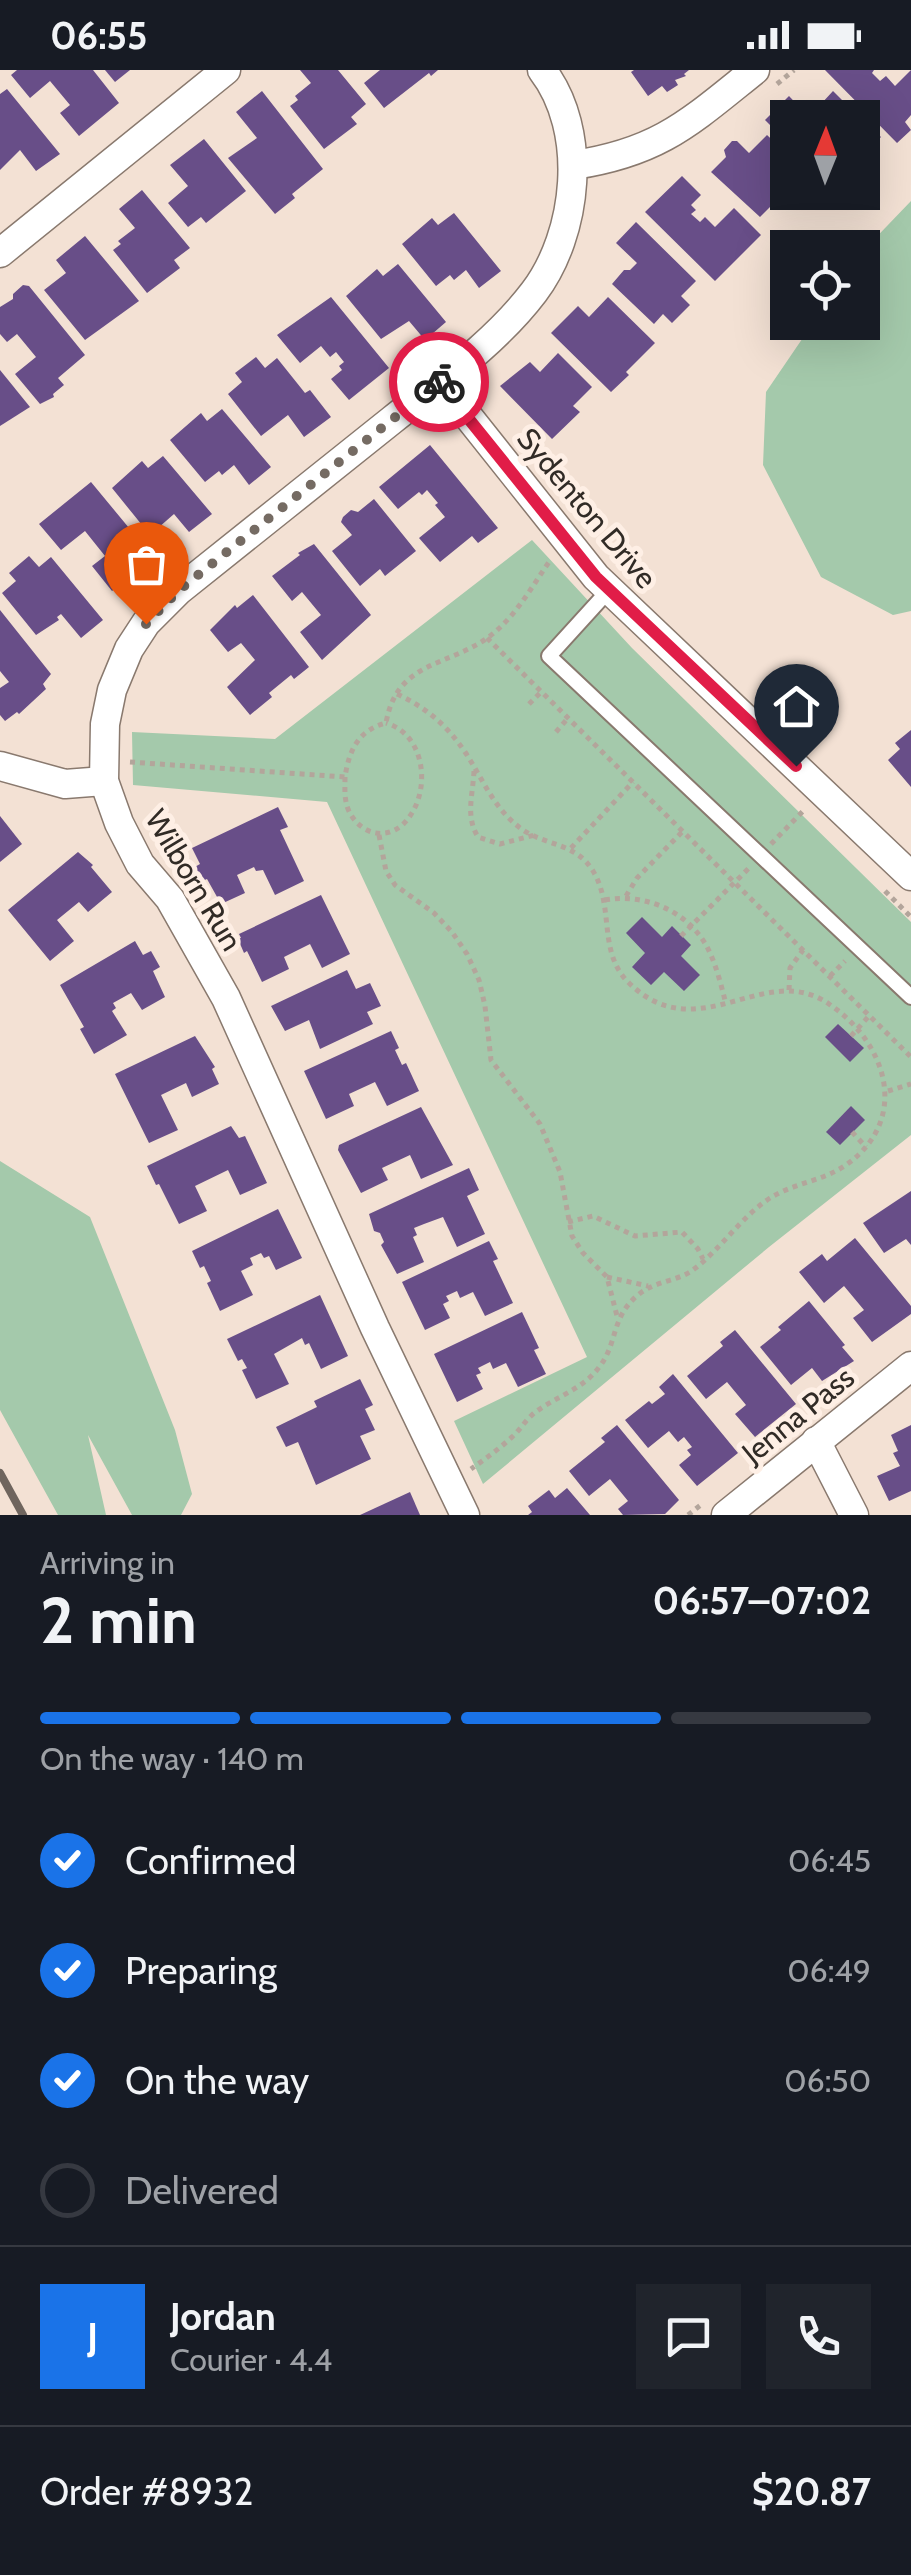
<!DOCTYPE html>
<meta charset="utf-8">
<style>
body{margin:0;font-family:Cabin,sans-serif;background:#20242c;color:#f1f3f6;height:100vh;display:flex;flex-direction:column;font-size:38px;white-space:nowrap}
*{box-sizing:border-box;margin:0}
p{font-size:32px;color:#9ea1a6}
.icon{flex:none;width:55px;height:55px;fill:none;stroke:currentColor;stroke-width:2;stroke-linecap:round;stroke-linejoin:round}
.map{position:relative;height:1445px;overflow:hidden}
.side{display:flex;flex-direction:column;background:#171b24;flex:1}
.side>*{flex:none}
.needle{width:65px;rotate:1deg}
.tools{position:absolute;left:770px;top:30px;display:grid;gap:20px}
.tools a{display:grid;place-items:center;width:110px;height:110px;border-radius:0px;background:#171b24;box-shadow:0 10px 40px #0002;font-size:50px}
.pin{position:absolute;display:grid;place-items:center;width:85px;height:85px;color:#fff;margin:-102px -42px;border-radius:50% 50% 50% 0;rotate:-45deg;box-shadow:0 0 10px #0007}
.pin .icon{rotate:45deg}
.courier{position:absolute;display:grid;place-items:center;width:100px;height:100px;margin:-50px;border:8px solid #e11d48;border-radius:50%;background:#fff;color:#222;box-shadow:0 2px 12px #0007}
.overview em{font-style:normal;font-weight:700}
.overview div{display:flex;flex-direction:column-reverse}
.overview{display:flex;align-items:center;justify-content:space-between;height:170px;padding:0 40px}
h1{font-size:65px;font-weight:700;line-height:75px}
.bar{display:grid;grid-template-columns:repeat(4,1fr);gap:15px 10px;align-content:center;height:120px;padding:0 40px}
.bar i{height:12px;border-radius:8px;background:#363941}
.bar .selected{background:#1a73e8}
.bar p{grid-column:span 4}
.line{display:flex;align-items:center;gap:25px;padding:0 40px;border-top:2px solid #363941}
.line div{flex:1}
.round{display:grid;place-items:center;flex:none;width:105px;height:105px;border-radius:0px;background:#20242c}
ol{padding:0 40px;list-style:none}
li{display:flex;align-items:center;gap:30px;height:110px}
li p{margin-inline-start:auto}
li .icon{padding:10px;border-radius:50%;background:#1a73e8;color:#fff;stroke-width:4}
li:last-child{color:#9ea1a6}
li i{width:55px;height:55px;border:5px solid #363941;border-radius:50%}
.status{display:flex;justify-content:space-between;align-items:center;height:70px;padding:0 50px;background:#171b24;direction:ltr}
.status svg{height:28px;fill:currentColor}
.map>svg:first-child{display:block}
.green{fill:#a4c9ab}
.building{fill:#684e88}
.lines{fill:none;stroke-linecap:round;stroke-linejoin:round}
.lane-casing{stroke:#89796e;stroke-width:18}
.street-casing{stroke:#89796e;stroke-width:31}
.path{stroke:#b3a59b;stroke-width:5;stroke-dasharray:5 5;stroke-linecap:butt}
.lane{stroke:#fff;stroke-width:14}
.street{stroke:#fff;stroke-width:28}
.rail{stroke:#6f655e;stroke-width:8}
.done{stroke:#756b63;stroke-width:10;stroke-dasharray:0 18}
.route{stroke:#e11d48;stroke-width:12}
.labels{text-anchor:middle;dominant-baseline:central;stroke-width:10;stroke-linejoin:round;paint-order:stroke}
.street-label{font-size:30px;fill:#312b26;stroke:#feefe5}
</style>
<div class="status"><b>06:55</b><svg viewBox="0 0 49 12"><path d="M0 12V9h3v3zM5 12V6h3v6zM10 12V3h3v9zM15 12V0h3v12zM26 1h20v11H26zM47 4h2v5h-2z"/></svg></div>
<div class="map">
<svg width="911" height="1445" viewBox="0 0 911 1445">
<rect width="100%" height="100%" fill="#f3e1d4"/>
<g class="green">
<polygon points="911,131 911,541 893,545 821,507 763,395 766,322 813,253 862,252 863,181"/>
<polygon points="532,470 632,578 911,852 911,1065 769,1177 483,1414 454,1351 587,1287 327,732 133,715 132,662 275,669"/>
<polygon points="0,1091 90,1147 175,1360 192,1424 181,1445 132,1445 88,1365 106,1445 58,1445 0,1340"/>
</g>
<g class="building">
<polygon points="17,0 93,0 119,33 79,66 60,43 70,35 50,11 30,28 11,5"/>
<polygon points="105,0 130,0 115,12"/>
<polygon points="300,0 338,0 366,34 351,47 357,54 324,79 290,36 298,30 295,26 311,13"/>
<polygon points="380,0 438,0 431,6 429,3 384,38 364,13"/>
<polygon points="634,0 689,0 684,4 686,6 675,10 678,15 667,22 662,16 648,26 631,2"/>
<polygon points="825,0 874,0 872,3 880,11 886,6 895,16 911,0 911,45 905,52 911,60 897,73"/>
<polygon points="7,19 60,84 36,101 20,80 0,100 0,24"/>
<polygon points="262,21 323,99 292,124 295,128 275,144 228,88 257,68 236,42"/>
<polygon points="833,21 860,48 788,48 788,73 765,50 789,26 809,47"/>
<polygon points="862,50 881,67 862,86"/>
<polygon points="767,65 788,85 788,106 781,113 787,120 760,147 711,102 726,87 724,80 732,71 737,71 749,83"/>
<polygon points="204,69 246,121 206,153 201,147 188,157 168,133 188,116 170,95"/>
<polygon points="682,106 701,125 691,135 696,140 691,144 700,152 705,147 715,157 734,138 761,165 715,211 645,142"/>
<polygon points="142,120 190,178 174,190 180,198 147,223 113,180 121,174 118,171 135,158 119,139"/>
<polygon points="454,143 501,201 479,218 466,200 454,210 450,205 436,216 402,174 432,148 438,155"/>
<polygon points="636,152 696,211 681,226 690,235 672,253 663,244 654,254 612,214 624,200 630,200 637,193 616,173"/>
<polygon points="85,166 139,231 85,270 44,220 66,203 56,190"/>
<polygon points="398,194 446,252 425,270 409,251 381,269 346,226 377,199 383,206"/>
<polygon points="23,215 29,216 85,285 58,308 64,315 53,324 54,327 40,334 15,304 36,287 17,264 7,272 0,264 0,237 13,229 13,224"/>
<polygon points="331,227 389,298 349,330 331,309 342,300 339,296 344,292 336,282 330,287 321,276 300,293 277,265"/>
<polygon points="608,227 655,273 626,302 629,305 611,322 551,263 578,236 589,247"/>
<polygon points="558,283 592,317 573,336 580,342 552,369 500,316 530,292 540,302"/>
<polygon points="256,287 265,298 277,288 305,323 310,320 331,347 304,367 288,345 261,366 228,324 242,312 235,303"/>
<polygon points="0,300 30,337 0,356"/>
<polygon points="222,339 271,397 249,415 234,395 222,405 219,401 205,412 170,370 201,343 207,351"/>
<polygon points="430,375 498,458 478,473 472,466 440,492 419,468 445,447 435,435 438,433 427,420 422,425 419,422 398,439 379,417"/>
<polygon points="163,386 212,444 189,462 174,444 158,458 154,454 146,460 112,418 142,391 148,398"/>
<polygon points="91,412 153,487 137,501 140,505 129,514 126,510 112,521 92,496 105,486 85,461 61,480 39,454"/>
<polygon points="374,429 416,481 385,506 380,499 360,516 332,481 352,465 341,452 343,447 351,440 358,442"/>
<polygon points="314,474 371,545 322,590 300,562 321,545 302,522 292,531 272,506 300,485 298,483"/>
<polygon points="29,486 39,497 51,487 103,550 81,568 61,544 57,547 59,550 36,565 2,523 16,511 9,503"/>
<polygon points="253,525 309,597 294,609 291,605 269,623 272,627 250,645 227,617 255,590 241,573 228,582 210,560 235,535 237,538"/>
<polygon points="0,540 51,604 43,614 46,619 19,644 17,642 5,651 0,645 0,618 9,612 0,601"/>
<polygon points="911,660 911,717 888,690 900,679 895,673"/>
<polygon points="278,737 288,757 280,760 304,811 275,825 263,800 256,801 254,797 237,805 245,823 221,834 207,809 200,812 193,798 200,794 192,778"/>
<polygon points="0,746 22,774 0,792"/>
<polygon points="78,782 93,795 91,797 112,822 88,842 79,832 57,850 74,871 50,891 8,840"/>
<polygon points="321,825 350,884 322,898 310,874 284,887 289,899 262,912 247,881 244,883 238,869 241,868 239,864"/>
<polygon points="642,847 662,867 672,856 691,875 681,886 700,905 684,921 664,902 651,915 632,897 645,883 626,863"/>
<polygon points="135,871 143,885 151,881 160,897 153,901 165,927 142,940 131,923 113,933 116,938 112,941 127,965 94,984 80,959 84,957 60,915"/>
<polygon points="347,900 356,919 370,913 381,936 367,942 373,954 320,979 309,950 285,961 271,936"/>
<polygon points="838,954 864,978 850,992 825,967"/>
<polygon points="391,961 399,978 395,980 402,995 406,993 419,1021 387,1036 375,1012 349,1024 354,1036 326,1049 304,1001"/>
<polygon points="195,966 215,997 212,999 219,1014 192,1027 186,1013 161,1025 178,1060 149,1073 115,1004"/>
<polygon points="851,1036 865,1050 840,1075 826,1062"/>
<polygon points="421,1037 453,1095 421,1109 410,1085 382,1098 388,1110 361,1123 338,1080 339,1075"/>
<polygon points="231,1056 239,1068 245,1066 267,1113 240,1125 228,1100 195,1116 207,1141 179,1154 159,1114 156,1115 147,1096"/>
<polygon points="469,1098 479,1120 467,1126 485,1164 457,1177 443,1147 424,1154 414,1158 417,1165 413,1167 424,1192 397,1204 381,1175 384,1172 380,1163 374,1161 369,1144"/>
<polygon points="911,1121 911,1175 906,1169 884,1183 863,1153"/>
<polygon points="278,1139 302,1188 276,1200 269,1186 264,1188 261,1183 250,1188 253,1195 241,1201 253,1225 220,1241 207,1213 211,1211 204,1196 200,1198 192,1181"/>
<polygon points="855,1168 911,1236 911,1244 872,1272 853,1248 864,1240 844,1216 824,1233 799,1202 822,1184 827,1191"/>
<polygon points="489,1171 498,1189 493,1191 513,1233 485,1246 473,1222 460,1228 457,1221 446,1226 449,1231 443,1234 450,1248 425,1260 402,1212"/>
<polygon points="320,1225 348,1286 321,1299 309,1273 305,1275 302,1268 274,1284 289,1314 256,1329 242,1300 247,1298 242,1289 238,1291 227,1269"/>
<polygon points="809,1231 845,1275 842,1277 854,1291 822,1311 812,1298 791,1315 760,1277 781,1260 778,1257"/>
<polygon points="522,1242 539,1278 534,1280 546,1304 518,1317 506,1293 493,1299 490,1292 478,1298 481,1303 476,1305 483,1319 457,1332 434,1284"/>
<polygon points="735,1260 796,1334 755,1367 735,1344 746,1335 727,1312 706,1329 687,1306 723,1276 720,1272"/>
<polygon points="673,1304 738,1383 697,1416 679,1395 691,1385 687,1380 692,1377 684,1367 678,1372 669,1361 648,1378 625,1350 649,1331 652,1334 665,1324 659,1317"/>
<polygon points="360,1309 373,1335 365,1339 375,1360 360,1366 371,1389 316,1415 298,1372 286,1377 276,1357 317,1337 314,1331"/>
<polygon points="617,1355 679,1430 665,1444 623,1445 618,1439 628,1431 610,1409 589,1426 569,1401 605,1372 601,1368"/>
<polygon points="911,1355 911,1421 889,1431 877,1406 900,1396 893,1383 898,1381 891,1365"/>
<polygon points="567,1418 590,1445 528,1445 532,1442 528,1436 549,1420 555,1428"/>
<polygon points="410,1422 420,1445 360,1445"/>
</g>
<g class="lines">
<defs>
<polyline id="lane" points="609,520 549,586 911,927"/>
<g id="street">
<path d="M574,95c86,-13 116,-43 181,-95"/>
<polyline points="0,183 226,0"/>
<polyline points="440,311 596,507 911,806"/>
<polyline points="0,696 65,714 104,711"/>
<polyline points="816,1371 854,1445"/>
<path d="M465,1445l-90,-187 -149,-330 -56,-99 -30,-35 -21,-41 -15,-42 1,-57 7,-34 17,-41 17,-26 32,-32c71,-57 143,-114 214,-171 49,-39 104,-78 142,-128 44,-58 55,-161 8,-222"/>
<polyline points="726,1445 911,1296"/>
</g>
</defs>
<use href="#lane" class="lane-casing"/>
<use href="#street" class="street-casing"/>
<g class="path">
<polyline points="777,14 794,0"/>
<polyline points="487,568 911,987"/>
<path d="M397,624c28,13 50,31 68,58 18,27 29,58 58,78 24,16 53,13 70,41 22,36 4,81 36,112 70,68 135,-24 200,21 58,39 82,115 17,161 -23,16 -52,18 -76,33 -30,20 -49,51 -77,72 -17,12 -39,11 -55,25 -27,22 -20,47 -38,71 -17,24 -46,31 -67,48 -8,7 -13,16 -21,23 -13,12 -27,22 -41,32"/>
<polyline points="529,634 541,622"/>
<polyline points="556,662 568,648"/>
<path d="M130,692l215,15c4,-26 13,-47 41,-54 11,-63 63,-56 104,-87 26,-20 41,-48 59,-74"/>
<path d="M474,701c-1,24 -9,45 4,66l22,7 35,-9"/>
<path d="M345,707c0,11 -1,21 3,32 12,28 44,34 62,7 21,-30 14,-82 -24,-93"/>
<polyline points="379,765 386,801 395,815 434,843 452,862 467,884 479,910 485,936 491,990 540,1054 560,1102 572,1166 583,1183 607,1207 617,1246"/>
<polyline points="771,774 805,739"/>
<polyline points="571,778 633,712"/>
<polyline points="885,821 911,847"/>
<polyline points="626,826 637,808 683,761"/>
<path d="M605,830c38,-7 81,10 101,45 10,18 15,40 20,59"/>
<polyline points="681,866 750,797"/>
<polyline points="830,906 845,891"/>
<polyline points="789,920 790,898 803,880"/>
<polyline points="851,966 869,946"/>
<polyline points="888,1021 911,1014"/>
<polyline points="852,1062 866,1077"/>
<polyline points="568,1152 593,1146 635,1166 682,1162 698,1179 703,1189"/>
<polyline points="607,1207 648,1216"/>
<polyline points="688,1445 702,1434"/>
</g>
<use href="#lane" class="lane"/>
<use href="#street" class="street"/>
<polyline class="rail" points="0,1403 23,1445"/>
</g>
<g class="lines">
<polyline class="done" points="146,554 178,521 439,312"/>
<polyline class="route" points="439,312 596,507 796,696"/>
</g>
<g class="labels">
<g class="street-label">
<text transform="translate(587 438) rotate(50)">Sydenton Drive</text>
<text transform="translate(194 810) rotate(59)">Wilborn Run</text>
<text transform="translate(798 1345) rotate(-39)">Jenna Pass</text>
</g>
</g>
</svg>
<div class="tools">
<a><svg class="needle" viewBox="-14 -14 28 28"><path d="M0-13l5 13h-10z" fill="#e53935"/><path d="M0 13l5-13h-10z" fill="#9ea1a6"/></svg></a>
<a><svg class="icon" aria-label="locate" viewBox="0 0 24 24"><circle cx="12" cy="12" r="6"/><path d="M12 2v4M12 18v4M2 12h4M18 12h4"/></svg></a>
</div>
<div class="pin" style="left:146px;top:554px;background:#ea580c"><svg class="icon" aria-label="bag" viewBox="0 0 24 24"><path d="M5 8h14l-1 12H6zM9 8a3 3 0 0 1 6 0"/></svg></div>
<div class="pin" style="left:796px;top:696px;background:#1f2937"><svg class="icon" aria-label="home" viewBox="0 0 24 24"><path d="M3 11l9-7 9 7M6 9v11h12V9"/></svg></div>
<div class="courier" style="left:439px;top:312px"><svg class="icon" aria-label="bike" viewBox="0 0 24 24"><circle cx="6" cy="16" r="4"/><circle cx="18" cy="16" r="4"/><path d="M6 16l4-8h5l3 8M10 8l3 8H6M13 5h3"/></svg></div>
</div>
<section class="side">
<div class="overview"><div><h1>2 min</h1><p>Arriving in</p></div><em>06:57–07:02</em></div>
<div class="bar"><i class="selected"></i><i class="selected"></i><i class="selected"></i><i></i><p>On the way · 140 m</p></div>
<ol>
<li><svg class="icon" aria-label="check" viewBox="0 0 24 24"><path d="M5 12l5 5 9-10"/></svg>Confirmed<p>06:45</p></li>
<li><svg class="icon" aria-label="check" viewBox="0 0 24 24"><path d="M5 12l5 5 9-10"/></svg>Preparing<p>06:49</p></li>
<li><svg class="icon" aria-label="check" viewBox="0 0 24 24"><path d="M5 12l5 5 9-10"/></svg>On the way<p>06:50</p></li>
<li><i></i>Delivered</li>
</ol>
<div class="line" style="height:180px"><b class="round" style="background:#1a73e8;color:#fff">J</b><div><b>Jordan</b><p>Courier · 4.4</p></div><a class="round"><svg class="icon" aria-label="chat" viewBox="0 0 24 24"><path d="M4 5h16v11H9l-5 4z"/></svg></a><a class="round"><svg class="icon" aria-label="phone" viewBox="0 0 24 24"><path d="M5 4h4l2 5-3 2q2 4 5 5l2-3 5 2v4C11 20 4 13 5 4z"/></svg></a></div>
<div class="line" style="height:130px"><div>Order #8932</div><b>$20.87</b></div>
</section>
